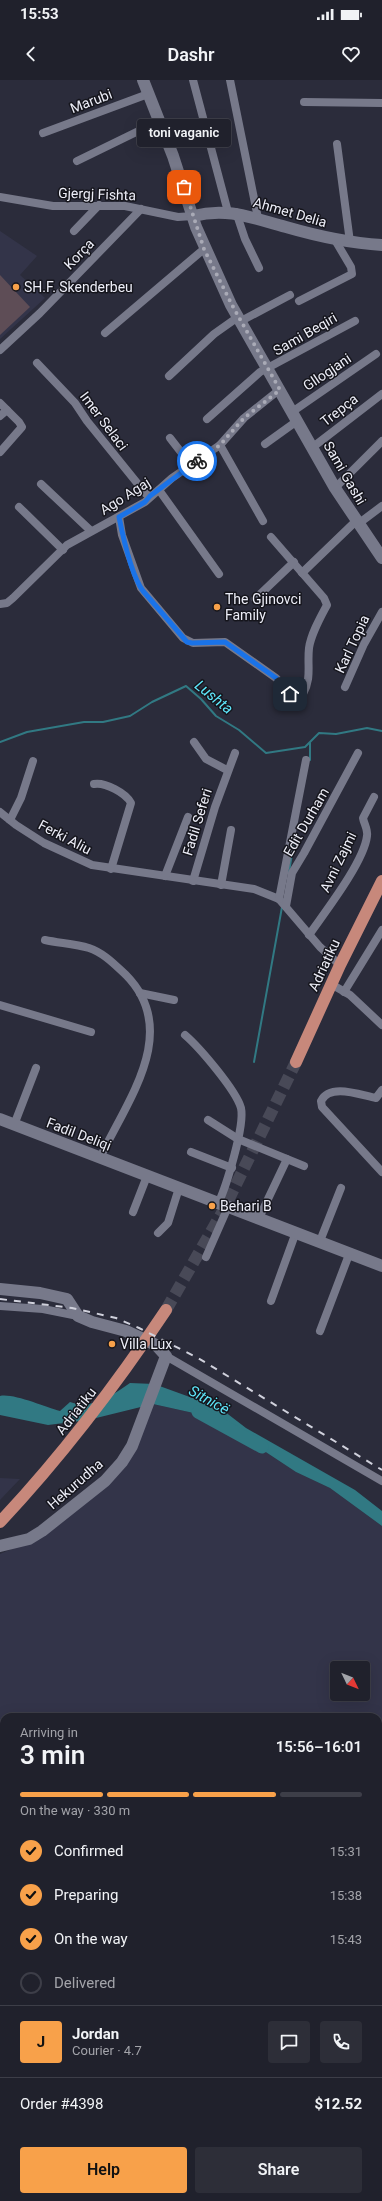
<!DOCTYPE html>
<meta charset="utf-8">
<style>
body{margin:0;font-family:Roboto,sans-serif;background:#2d2e38;color:#f1f3f6;height:100vh;display:flex;flex-direction:column;font-size:15px;white-space:nowrap}
*{box-sizing:border-box;margin:0}
p{font-size:13px;color:#a2a3a9}
.icon{flex:none;width:22px;height:22px;fill:none;stroke:currentColor;stroke-width:2;stroke-linecap:round;stroke-linejoin:round}
.map{position:relative;flex:1;overflow:hidden}
.side{position:absolute;left:0px;top:1633px;width:382px;height:488px;display:flex;flex-direction:column;background:#20212c;border-radius:12px 12px 0 0;box-shadow:0 4px 16px #0002,0 0 0 1px #3d3e48}
.side>*{flex:none}
.needle{width:26px;rotate:133deg}
.tools{position:absolute;left:330px;top:1581px;display:grid;gap:8px}
.tools a{display:grid;place-items:center;width:40px;height:40px;border-radius:4px;background:#20212c;box-shadow:0 4px 16px #0002,0 0 0 1px #3d3e48;font-size:20px}
.pin{position:absolute;display:grid;place-items:center;width:34px;height:34px;color:#fff;margin:-17px;border-radius:8px;box-shadow:0 2px 6px #0006}
.courier{position:absolute;display:grid;place-items:center;width:40px;height:40px;margin:-20px;border:3px solid #1a73e8;border-radius:50%;background:#fff;color:#222;box-shadow:0 1px 5px #0007}
.bubble{position:absolute;height:28px;border-radius:4px;background:#20212c;box-shadow:0 4px 16px #0002,0 0 0 1px #3d3e48;font-size:13px;font-weight:600;line-height:28px;text-align:center}
.headline em{font-style:normal;font-weight:600}
.headline div{display:flex;flex-direction:column-reverse}
.headline{display:flex;align-items:center;justify-content:space-between;height:68px;padding:0 20px}
h1{font-size:26px;font-weight:600;line-height:30px}
.bar{display:grid;grid-template-columns:repeat(4,1fr);gap:6px 4px;align-content:center;height:48px;padding:0 20px}
.bar i{height:5px;border-radius:3px;background:#3d3e48}
.bar .current{background:#f8a14a}
.bar p{grid-column:span 4}
.line{display:flex;align-items:center;gap:10px;padding:0 20px;border-top:1px solid #3d3e48}
.line div{flex:1}
.round{display:grid;place-items:center;flex:none;width:42px;height:42px;border-radius:4px;background:#2d2e38}
ol{padding:0 20px;list-style:none}
li{display:flex;align-items:center;gap:12px;height:44px}
li p{margin-inline-start:auto}
li .icon{padding:4px;border-radius:50%;background:#f8a14a;color:#111;stroke-width:4}
li:last-child{color:#a2a3a9}
li i{width:22px;height:22px;border:2px solid #3d3e48;border-radius:50%}
.cta{display:flex;gap:8px;margin-top:auto;padding:8px 20px}
.cta a{flex:1;height:46px;border-radius:4px;background:#f8a14a;color:#111;font-size:16px;font-weight:600;line-height:46px;text-align:center}
.cta a+a{background:#2d2e38;color:#f1f3f6}
.status{display:flex;justify-content:space-between;align-items:center;height:28px;padding:0 20px;background:#20212c;direction:ltr}
.status svg{height:11px;fill:currentColor}
header{display:flex;justify-content:space-between;align-items:center;height:52px;padding:0 20px;background:#20212c;font-size:18px;font-weight:600}
.map>svg:first-child{display:block}
.built{fill:#333449;fill-rule:evenodd}
.water{fill:#317983}
.lines{fill:none;stroke-linecap:round;stroke-linejoin:round}
.stream{stroke:#317983;stroke-width:2}
.river{stroke:#317983;stroke-width:13}
.building{fill:#5e4d56}
.primary-tunnel{stroke:#484957;stroke-width:12;stroke-dasharray:12 6;stroke-linecap:butt}
.street{stroke:#77798a;stroke-width:8}
.secondary{stroke:#77798a;stroke-width:12}
.primary{stroke:#c7887b;stroke-width:12}
.rail{stroke:#d0d1dc;stroke-width:2;stroke-dasharray:7 7;stroke-linecap:butt}
.done{stroke:#a9aab6;stroke-width:4;stroke-dasharray:0 7.2}
.route{stroke:#1a73e8;stroke-width:5}
.poi-dot{fill:#f8a14a;stroke:#15151c;stroke-width:1.5}
.labels{text-anchor:middle;dominant-baseline:central;stroke-width:3;stroke-linejoin:round;paint-order:stroke}
.street-label{font-size:14px;fill:#edeef8;stroke:#15151c}
.poi-label{font-size:14px;fill:#edeef8;stroke:#15151c;text-anchor:start}
.water-label{font-size:15px;font-style:italic;fill:#5ee7fb;stroke:#15151c}
</style>
<div class="status"><b>15:53</b><svg viewBox="0 0 49 12"><path d="M0 12V9h3v3zM5 12V6h3v6zM10 12V3h3v9zM15 12V0h3v12zM26 1h20v11H26zM47 4h2v5h-2z"/></svg></div>
<header><svg class="icon" aria-label="back" viewBox="0 0 24 24"><path d="M15 5l-7 7 7 7"/></svg>Dashr<svg class="icon" aria-label="heart" viewBox="0 0 24 24"><path d="M12 20l-8-8c-3-5 5-10 8-4 3-6 11-1 8 4z"/></svg></header>
<div class="map">
<svg width="382" height="2121" viewBox="0 0 382 2121">
<rect width="100%" height="100%" fill="#2b2c3b"/>
<g class="built">
<polygon points="0,151 37,176 20,195 45,218 0,259"/>
<path d="M153,1324l45,10 27,11 71,47 34,16 52,38v675h-382v-647l35,-15 70,-53zM337,1588h26v26h-26zM4,1637h374v480h-374z"/>
<polygon points="0,1398 20,1399 0,1420"/>
</g>
<path class="water" d="M130,1303l24,1 66,24 26,20 109,62 27,21v15l-52,-38 -34,-16 -71,-47 -27,-11 -45,-10 -65,16 -40,5 -48,-10v-19c13,-3 45,11 60,15l10,-9c23,8 42,-7 60,-19z"/>
<g class="lines">
<g class="stream">
<polyline points="0,662 27,652 84,642 103,642 130,636 152,622 186,606 201,619 216,636 239,650 266,673 305,667 319,653 336,654 367,648 382,651"/>
<polyline points="310,680 310,663"/>
<polyline points="289,792 295,755"/>
<polyline points="254,982 282,827"/>
</g>
<polyline class="river" points="198,1332 262,1367"/>
</g>
<polygon class="building" points="0,195 30,227 0,255"/>
<g class="lines">
<polyline class="primary-tunnel" points="166,1230 223,1131 296,982"/>
<g class="street">
<polyline points="193,0 228,132"/>
<polyline points="230,0 258,138"/>
<polyline points="304,22 382,23"/>
<polyline points="43,53 148,14"/>
<polyline points="337,64 350,162"/>
<polyline points="77,81 159,41"/>
<polyline points="0,117 53,126 125,126 178,137 193,136"/>
<polyline points="236,132 245,159 259,188"/>
<polyline points="74,151 99,125"/>
<polyline points="299,221 352,194 351,187 335,160"/>
<polyline points="241,241 290,215"/>
<polyline points="105,253 204,169"/>
<polyline points="0,270 40,233 141,129"/>
<polyline points="37,283 75,323 87,341 146,414 150,416"/>
<polyline points="169,296 214,254 238,237"/>
<polyline points="0,323 19,342 22,347 0,372"/>
<polyline points="292,332 376,274"/>
<polyline points="0,336 7,330"/>
<polyline points="207,339 260,292 355,241"/>
<polyline points="170,358 191,385"/>
<polyline points="265,364 297,341"/>
<polyline points="220,365 263,441"/>
<polyline points="313,367 382,314"/>
<polyline points="41,404 91,451"/>
<polyline points="335,408 382,361"/>
<polyline points="159,410 219,494"/>
<polyline points="19,427 63,470"/>
<path d="M119,437l3,18 19,53 42,50 10,5 32,-1 51,36 18,19 9,-3c9,-17 4,-28 6,-46 2,-14 11,-30 18,-43l-3,-7 -53,-61"/>
<polyline points="358,444 382,426"/>
<polyline points="302,493 356,441"/>
<polyline points="255,519 294,482"/>
<polyline points="0,524 7,523 13,518 67,465 145,422 172,398 220,365 244,338 279,310"/>
<polyline points="345,607 364,564 382,532"/>
<polyline points="194,662 206,679 227,690"/>
<path d="M94,704c11,-2 32,9 37,19l-20,66"/>
<polyline points="0,732 16,745 44,763 92,785 254,809 279,819 320,867 340,885"/>
<polyline points="10,740 21,718 33,681"/>
<polyline points="165,796 188,737"/>
<polyline points="193,801 215,727 235,673"/>
<polyline points="221,805 231,750"/>
<polyline points="279,819 306,680"/>
<polyline points="286,826 292,793 304,773 358,673"/>
<path d="M309,855c16,-23 55,-73 58,-99 1,-7 -3,-12 -4,-18l11,-21"/>
<path d="M45,860c14,3 30,4 44,8 15,5 26,17 37,27 56,57 0,127 -26,183"/>
<polyline points="331,904 350,915 382,945"/>
<polyline points="344,912 382,850"/>
<polyline points="140,913 174,920"/>
<polyline points="0,925 91,952"/>
<path d="M185,955c14,12 51,55 56,73 4,18 -15,79 -23,96"/>
<path d="M382,1010l-6,8c-16,-3 -46,-15 -55,3l1,6 60,65"/>
<polyline points="208,1040 238,1059 304,1086"/>
<polyline points="14,1045 36,988"/>
<polyline points="191,1072 232,1088"/>
<polyline points="133,1132 147,1096"/>
<polyline points="259,1138 287,1079"/>
<polyline points="158,1153 168,1143 179,1108"/>
<polyline points="320,1161 341,1108"/>
<polyline points="206,1177 228,1127"/>
<polyline points="271,1221 296,1152"/>
<polyline points="0,1226 43,1229 78,1236"/>
<polyline points="320,1251 350,1172"/>
<polyline points="166,1276 382,1401"/>
</g>
<g class="secondary">
<polyline points="143,0 173,76 196,147 231,225 335,408 382,478"/>
<path d="M193,136c35,-9 59,2 93,11 31,9 63,16 96,18"/>
<polyline points="0,1039 382,1186"/>
<polyline points="0,1209 40,1213 67,1219 78,1236 92,1242 126,1251 156,1265 166,1276 132,1366 122,1382 105,1401 42,1451 29,1459 0,1466"/>
</g>
<g class="primary">
<polyline points="296,982 340,885 382,801"/>
<path d="M0,1442c62,-66 116,-137 166,-212"/>
</g>
<g class="rail">
<polyline points="0,1219 72,1228 116,1238 139,1248 198,1278 382,1390"/>
<polyline points="0,1884 4,1883"/>
<polyline points="0,1904 4,1904"/>
<polyline points="0,1924 4,1924"/>
<polyline points="0,1969 4,1971"/>
<polyline points="378,2027 382,2032"/>
<polyline points="0,2040 4,2042"/>
<polyline points="0,2051 4,2053"/>
<polyline points="378,2052 382,2055"/>
<polyline points="378,2073 382,2075"/>
<polyline points="168,2117 178,2121"/>
<polyline points="182,2117 192,2121"/>
<polyline points="198,2117 208,2121"/>
<polyline points="373,2117 382,2121"/>
</g>
</g>
<g class="lines">
<polyline class="done" points="184,107 204,169 232,225 280,310 244,338 220,365 197,381"/>
<path class="route" d="M197,381l-47,35 -5,6 -26,15c4,20 12,58 24,74l44,51 5,1 33,-1 51,36 14,16"/>
</g>
<g class="poi-dot">
<circle cx="16" cy="207" r="4"/>
<circle cx="217" cy="527" r="4"/>
<circle cx="212" cy="1126" r="4"/>
<circle cx="112" cy="1264" r="4"/>
</g>
<g class="labels">
<g class="street-label">
<text transform="translate(91 21) rotate(-21)">Marubi</text>
<text transform="translate(97 114) rotate(2)">Gjergj Fishta</text>
<text transform="translate(290 132) rotate(16)">Ahmet Delia</text>
<text transform="translate(79 174) rotate(-46)">Korça</text>
<text transform="translate(305 254) rotate(-30)">Sami Beqiri</text>
<text transform="translate(327 292) rotate(-34)">Gllogjani</text>
<text transform="translate(339 330) rotate(-38)">Trepça</text>
<text transform="translate(104 341) rotate(53)">Imer Selaci</text>
<text transform="translate(345 393) rotate(60)">Sami Gashi</text>
<text transform="translate(125 416) rotate(-32)">Ago Agaj</text>
<text transform="translate(352 564) rotate(-65)">Karl Topia</text>
<text transform="translate(197 742) rotate(-73)">Fadil Seferi</text>
<text transform="translate(306 742) rotate(-60)">Edit Durham</text>
<text transform="translate(65 757) rotate(28)">Ferki Aliu</text>
<text transform="translate(338 782) rotate(-64)">Avni Zajmi</text>
<text transform="translate(324 885) rotate(-65)">Adriatiku</text>
<text transform="translate(79 1054) rotate(21)">Fadil Deliqi</text>
<text transform="translate(76 1331) rotate(-52)">Adriatiku</text>
<text transform="translate(75 1404) rotate(-41)">Hekurudha</text>
</g>
<g class="poi-label">
<text x="24" y="207">SH.F. Skenderbeu</text>
<text x="225" y="519">The Gjinovci<tspan x="225" dy="16">Family</tspan></text>
<text x="220" y="1126">Behari B</text>
<text x="120" y="1264">Villa Lux</text>
</g>
<g class="water-label">
<text transform="translate(214 617) rotate(39)">Lushta</text>
<text transform="translate(209 1320) rotate(29)">Sitnicë</text>
</g>
</g>
</svg>
<div class="tools">
<a><svg class="needle" viewBox="-14 -14 28 28"><path d="M0-13l5 13h-10z" fill="#e53935"/><path d="M0 13l5-13h-10z" fill="#a2a3a9"/></svg></a>
</div>
<div class="pin" style="left:184px;top:107px;background:#ea580c"><svg class="icon" aria-label="bag" viewBox="0 0 24 24"><path d="M5 8h14l-1 12H6zM9 8a3 3 0 0 1 6 0"/></svg></div>
<div class="pin" style="left:290px;top:614px;background:#1f2937"><svg class="icon" aria-label="home" viewBox="0 0 24 24"><path d="M3 11l9-7 9 7M6 9v11h12V9"/></svg></div>
<div class="courier" style="left:197px;top:381px"><svg class="icon" aria-label="bike" viewBox="0 0 24 24"><circle cx="6" cy="16" r="4"/><circle cx="18" cy="16" r="4"/><path d="M6 16l4-8h5l3 8M10 8l3 8H6M13 5h3"/></svg></div>
<div class="bubble" style="left:137px;top:39px;width:94px">toni vaganic</div>
<section class="side">
<div class="headline"><div><h1>3 min</h1><p>Arriving in</p></div><em>15:56–16:01</em></div>
<div class="bar"><i class="current"></i><i class="current"></i><i class="current"></i><i></i><p>On the way · 330 m</p></div>
<ol>
<li><svg class="icon" aria-label="check" viewBox="0 0 24 24"><path d="M5 12l5 5 9-10"/></svg>Confirmed<p>15:31</p></li>
<li><svg class="icon" aria-label="check" viewBox="0 0 24 24"><path d="M5 12l5 5 9-10"/></svg>Preparing<p>15:38</p></li>
<li><svg class="icon" aria-label="check" viewBox="0 0 24 24"><path d="M5 12l5 5 9-10"/></svg>On the way<p>15:43</p></li>
<li><i></i>Delivered</li>
</ol>
<div class="line" style="height:72px"><b class="round" style="background:#f8a14a;color:#111">J</b><div><b>Jordan</b><p>Courier · 4.7</p></div><a class="round"><svg class="icon" aria-label="chat" viewBox="0 0 24 24"><path d="M4 5h16v11H9l-5 4z"/></svg></a><a class="round"><svg class="icon" aria-label="phone" viewBox="0 0 24 24"><path d="M5 4h4l2 5-3 2q2 4 5 5l2-3 5 2v4C11 20 4 13 5 4z"/></svg></a></div>
<div class="line" style="height:52px"><div>Order #4398</div><b>$12.52</b></div>
<div class="cta"><a>Help</a><a>Share</a></div>
</section>
</div>
